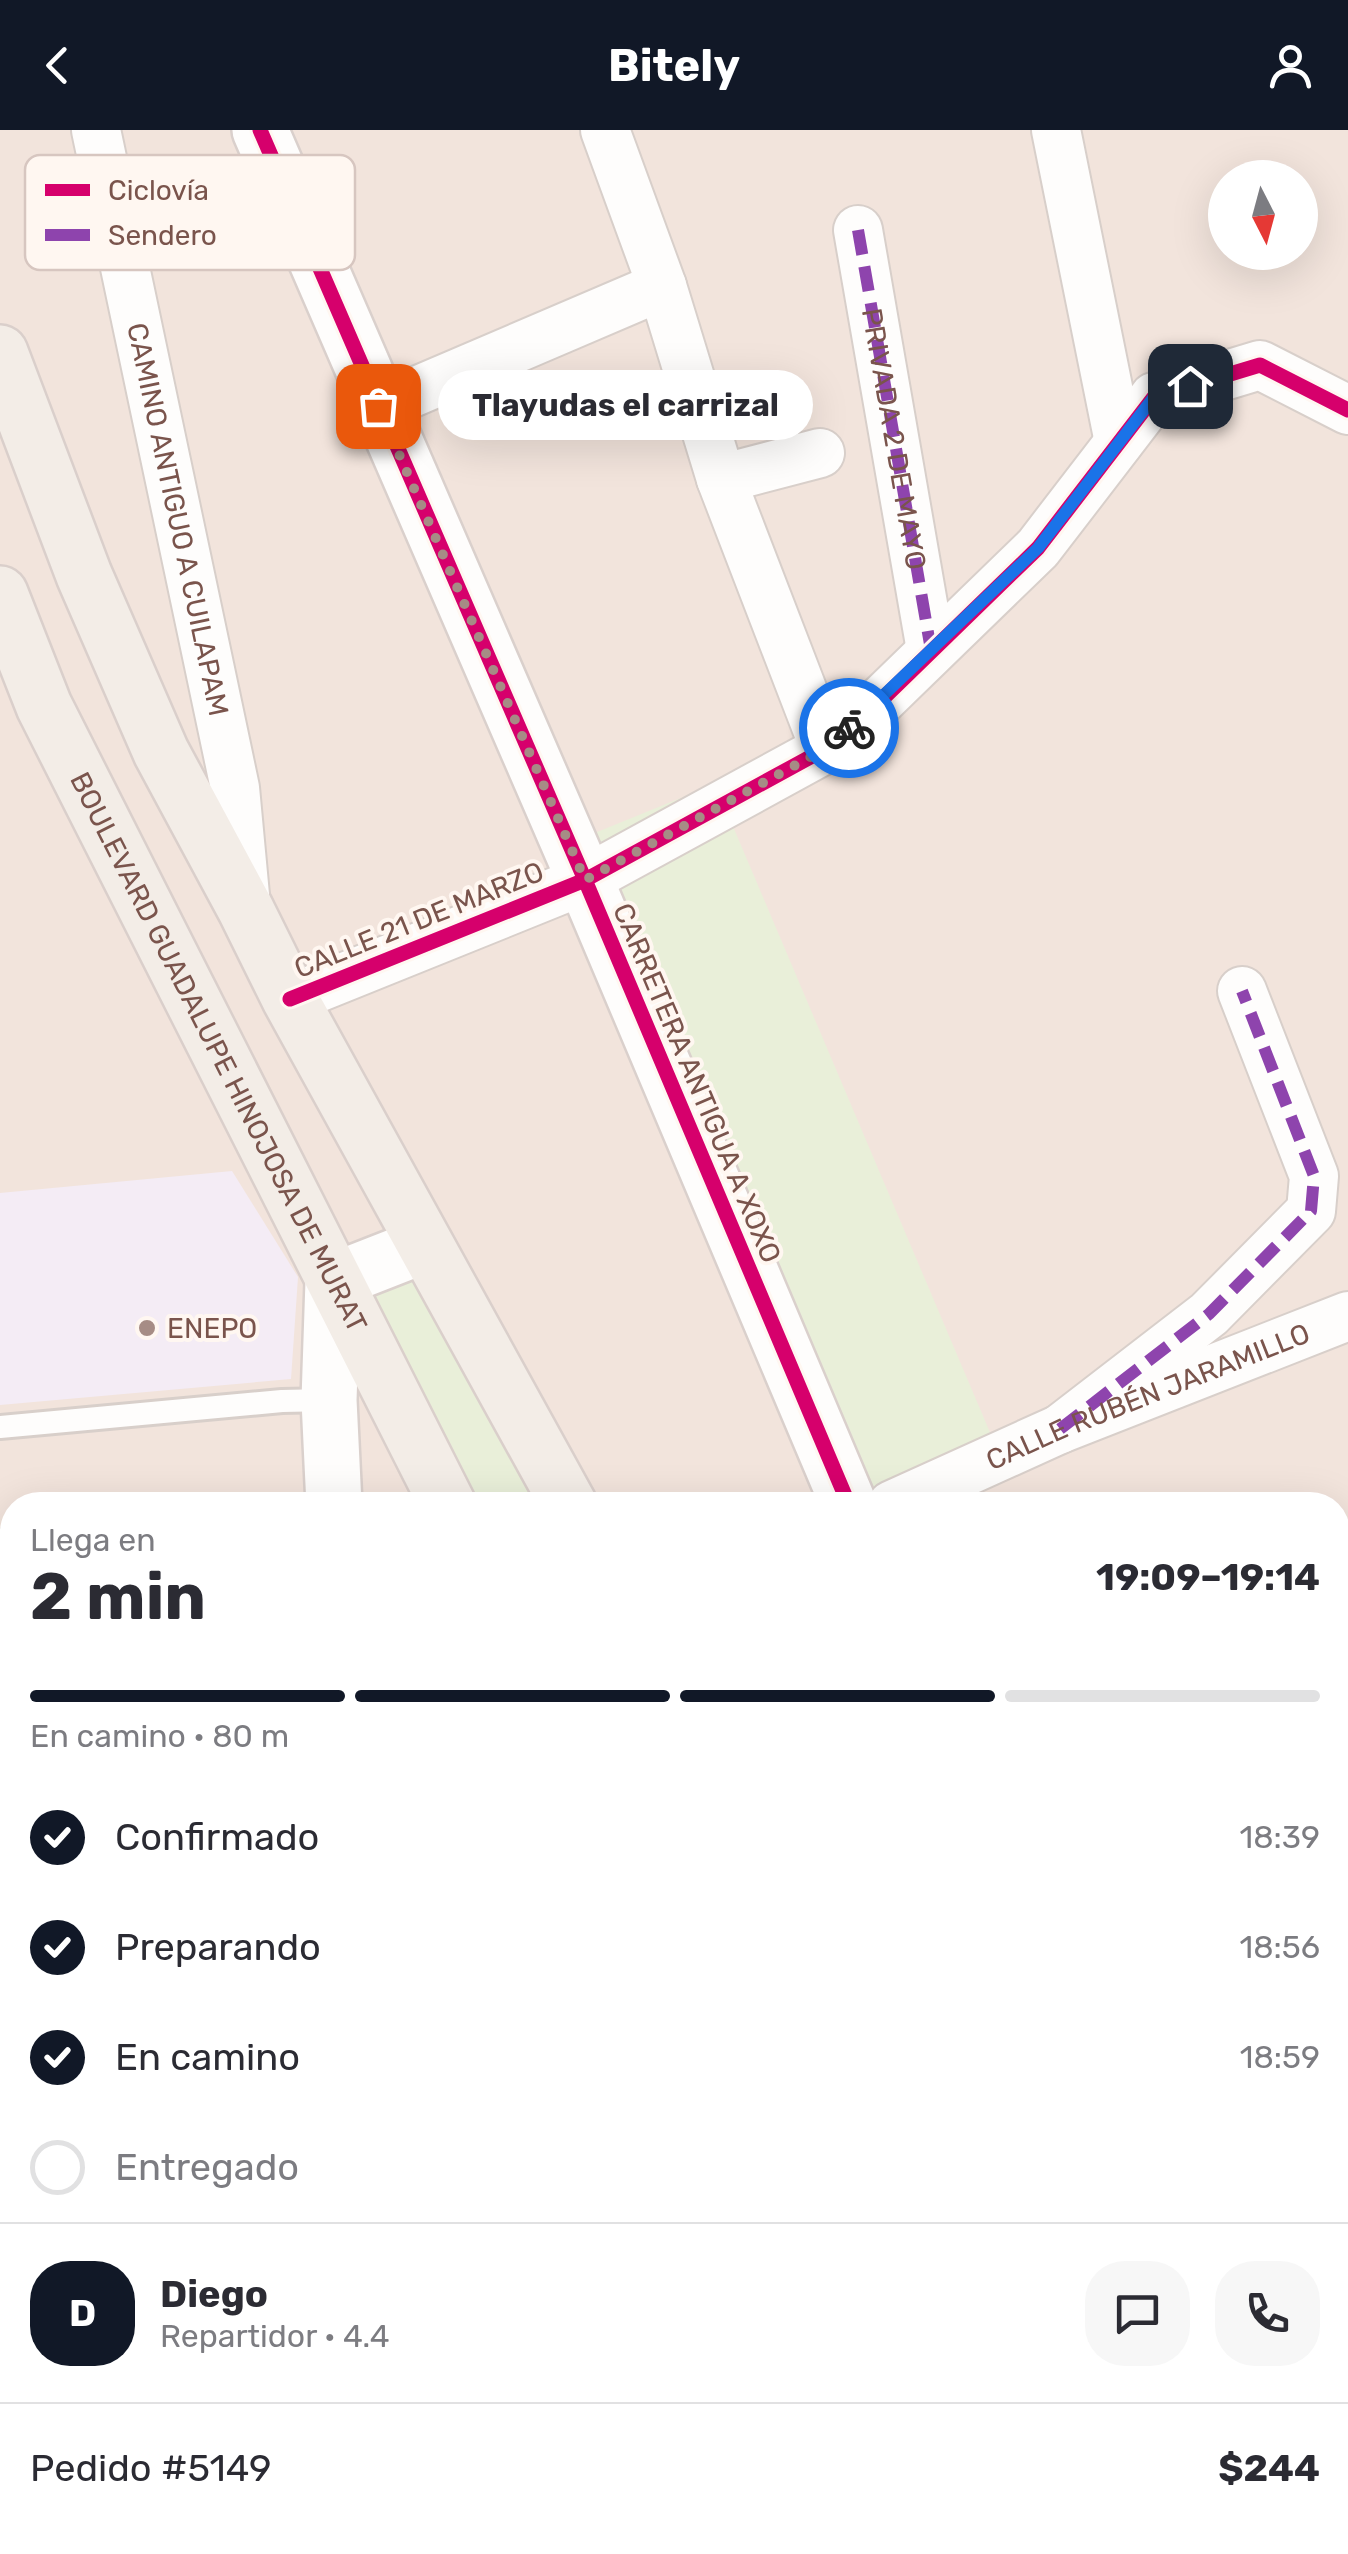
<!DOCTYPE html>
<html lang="es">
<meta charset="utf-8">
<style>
body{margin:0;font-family:Rubik,sans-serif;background:#f7f7f7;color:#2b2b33;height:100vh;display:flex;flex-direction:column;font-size:38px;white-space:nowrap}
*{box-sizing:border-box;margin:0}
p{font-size:32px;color:#7c7c81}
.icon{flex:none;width:55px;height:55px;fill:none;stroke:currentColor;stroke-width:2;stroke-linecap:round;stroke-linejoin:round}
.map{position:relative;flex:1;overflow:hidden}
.details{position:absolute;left:0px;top:1362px;width:1350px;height:1062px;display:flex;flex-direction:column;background:#fff;border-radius:40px 40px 0 0;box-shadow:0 10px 40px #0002}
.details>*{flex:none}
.needle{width:65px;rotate:174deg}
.controls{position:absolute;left:1208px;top:30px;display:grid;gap:20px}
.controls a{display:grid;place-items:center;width:110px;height:110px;border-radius:50%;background:#fff;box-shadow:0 10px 40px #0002;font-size:50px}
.pin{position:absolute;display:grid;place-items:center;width:85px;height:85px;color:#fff;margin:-42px;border-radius:20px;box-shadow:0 5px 15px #0006}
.courier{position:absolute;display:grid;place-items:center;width:100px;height:100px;margin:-50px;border:8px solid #1a73e8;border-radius:50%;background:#fff;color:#222;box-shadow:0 2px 12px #0007}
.bubble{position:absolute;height:70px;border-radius:35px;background:#fff;box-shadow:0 10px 40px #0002;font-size:32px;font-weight:700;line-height:70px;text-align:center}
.head em{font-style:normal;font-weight:700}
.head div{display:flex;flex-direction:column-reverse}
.head{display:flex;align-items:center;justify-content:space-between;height:170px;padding:0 30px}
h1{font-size:65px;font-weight:700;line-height:75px}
.bar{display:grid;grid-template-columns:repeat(4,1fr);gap:15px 10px;align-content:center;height:120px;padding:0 30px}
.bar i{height:12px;border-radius:8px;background:#e1e1e2}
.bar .current{background:#111827}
.bar p{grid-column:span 4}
.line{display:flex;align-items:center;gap:25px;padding:0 30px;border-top:2px solid #e1e1e2}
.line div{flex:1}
.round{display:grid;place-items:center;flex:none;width:105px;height:105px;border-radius:40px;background:#f7f7f7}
ol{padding:0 30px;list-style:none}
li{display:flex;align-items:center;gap:30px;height:110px}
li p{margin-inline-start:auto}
li .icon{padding:10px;border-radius:50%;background:#111827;color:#fff;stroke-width:4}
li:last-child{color:#7c7c81}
li i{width:55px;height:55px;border:5px solid #e1e1e2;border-radius:50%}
header{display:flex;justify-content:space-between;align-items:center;height:130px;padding:0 30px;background:#111827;color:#fff;font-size:45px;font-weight:700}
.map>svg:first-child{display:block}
.residential{fill:#f2e4dc;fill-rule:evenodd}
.education{fill:#f4ecf5}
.green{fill:#e9efd9}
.building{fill:#e6d9d6}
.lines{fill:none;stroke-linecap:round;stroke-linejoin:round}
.lane-casing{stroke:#d8cfca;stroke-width:28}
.street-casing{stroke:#d8cfca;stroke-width:52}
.secondary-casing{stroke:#dad0cc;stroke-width:60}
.primary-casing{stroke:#dacfcb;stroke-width:60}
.lane{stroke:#fefdfc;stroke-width:22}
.street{stroke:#fefdfc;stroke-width:48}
.secondary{stroke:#fefdfc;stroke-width:55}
.primary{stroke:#f3ede7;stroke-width:55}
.quiet{stroke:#8e44ad;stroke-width:12;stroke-dasharray:25 12;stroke-linecap:butt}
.cycleway-casing{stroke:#fff7f1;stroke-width:21}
.cycleway{stroke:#d6006c;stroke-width:15}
.done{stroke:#a68c85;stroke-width:10;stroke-dasharray:0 18}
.route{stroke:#1a73e8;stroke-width:12}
.poi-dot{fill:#a68c85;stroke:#fff7f1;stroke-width:4}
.labels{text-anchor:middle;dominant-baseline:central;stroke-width:8;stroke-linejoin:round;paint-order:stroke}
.street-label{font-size:28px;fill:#7a544c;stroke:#fff7f1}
.poi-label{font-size:28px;fill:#7a544c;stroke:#fff7f1;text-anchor:start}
.key{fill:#fff7f1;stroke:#d7c6c0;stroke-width:2.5}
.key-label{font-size:28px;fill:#7a544c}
</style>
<header><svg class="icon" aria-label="back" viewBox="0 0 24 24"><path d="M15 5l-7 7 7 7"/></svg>Bitely<svg class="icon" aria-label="person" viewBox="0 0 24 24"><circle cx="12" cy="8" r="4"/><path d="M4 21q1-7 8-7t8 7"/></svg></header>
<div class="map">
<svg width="1348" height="2424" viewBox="0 0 1348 2424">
<rect width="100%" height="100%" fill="#f9f3ee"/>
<path class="residential" d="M0,0h1348v2424h-1348zM1225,48h75v74h-75zM12,1375h1326v1037h-1326z"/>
<polygon class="education" points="232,1041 298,1147 291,1249 0,1275 0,1063"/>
<g class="green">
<polygon points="715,654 1000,1326 896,1375 819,1375 548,722"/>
<polygon points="420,1127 557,1375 475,1375 366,1159"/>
<polygon points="1033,2413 1108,2413 1113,2424 1039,2424"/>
<polygon points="1151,2413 1335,2413 1338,2424 1160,2424"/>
</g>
<polygon class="building" points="380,2412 882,2412 882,2424 381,2424"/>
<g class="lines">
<defs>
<g id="lane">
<polyline points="0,1297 282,1271 329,1270"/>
<polyline points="926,2412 926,2424"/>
</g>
<g id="street">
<path id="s1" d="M96,0l139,658 11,118"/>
<polyline points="605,0 662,156 721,349 825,619"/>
<polyline points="1056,0 1119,312"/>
<path id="s2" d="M858,100l73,420"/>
<polyline points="379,277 662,156"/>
<polyline points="721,349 820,323"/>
<polyline points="290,869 585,750 825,619 868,583 1038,418 1154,267 1260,235 1348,280"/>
<polyline points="1060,1299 1209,1184 1311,1081 1314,1046 1242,861"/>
<path id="s3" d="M892,1375l168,-76 288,-113"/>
<polyline points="0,1423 12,1423"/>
<polyline points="1338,1451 1348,1449"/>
<polyline points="0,1655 12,1654"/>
<polyline points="1338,1718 1348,1715"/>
<polyline points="0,1888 12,1888"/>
<polyline points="0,2109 12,2108"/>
<polyline points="1338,2138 1348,2138"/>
<polyline points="0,2322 8,2334"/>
</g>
<g id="secondary">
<polyline points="260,0 585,750 849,1375"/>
<polyline points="334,1375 329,1270 333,1151 425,1115"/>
<polyline points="358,2412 358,2424"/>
</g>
<g id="primary">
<polyline points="0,223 84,445 161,622 246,780 290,869 569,1375"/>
<path id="s4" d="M0,464l44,112 404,799"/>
<polyline points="1010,2412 1016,2424"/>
<polyline points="1133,2412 1138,2424"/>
<polyline points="1227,2412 1229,2424"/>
</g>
</defs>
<use href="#lane" class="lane-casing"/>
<use href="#street" class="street-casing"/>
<use href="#secondary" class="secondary-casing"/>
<use href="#primary" class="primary-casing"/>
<use href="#lane" class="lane"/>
<use href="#street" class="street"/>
<use href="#secondary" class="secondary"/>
<use href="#primary" class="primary"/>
<g class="quiet">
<polyline points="858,100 931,520"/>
<polyline points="1060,1299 1209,1184 1311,1081 1314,1046 1242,861"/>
</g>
<defs>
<g id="cycleway">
<polyline points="260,0 585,750 849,1375"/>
<polyline points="290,869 585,750 825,619 868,583 1038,418 1154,267 1260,235 1348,280"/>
</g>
</defs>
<use href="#cycleway" class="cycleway-casing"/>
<use href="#cycleway" class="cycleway"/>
</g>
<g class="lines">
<polyline class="done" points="378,276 585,750 825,619 849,598"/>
<polyline class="route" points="849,598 1038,418 1154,267 1190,256"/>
</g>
<circle class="poi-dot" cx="147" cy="1198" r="10"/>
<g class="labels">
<g class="street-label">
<text stroke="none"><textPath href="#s2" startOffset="212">PRIVADA 2 DE MAYO</textPath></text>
<text stroke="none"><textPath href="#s1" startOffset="398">CAMINO ANTIGUO A CUILAPAM</textPath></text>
<text transform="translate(419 790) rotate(-22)">CALLE 21 DE MARZO</text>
<text stroke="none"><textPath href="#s4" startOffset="508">BOULEVARD GUADALUPE HINOJOSA DE MURAT</textPath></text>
<text transform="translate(697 953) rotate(67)">CARRETERA ANTIGUA A XOXO</text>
<text stroke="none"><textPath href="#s3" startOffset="278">CALLE RUBÉN JARAMILLO</textPath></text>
</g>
<g class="poi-label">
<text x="167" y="1198">ENEPO</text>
</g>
</g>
<rect x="25" y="25" width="330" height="115" rx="15" class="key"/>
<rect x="45" y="54" width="45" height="12" fill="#d6006c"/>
<rect x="45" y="99" width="45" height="12" fill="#8e44ad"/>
<g class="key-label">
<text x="108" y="70">Ciclovía</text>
<text x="108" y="115">Sendero</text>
</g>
</svg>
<div class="controls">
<a><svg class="needle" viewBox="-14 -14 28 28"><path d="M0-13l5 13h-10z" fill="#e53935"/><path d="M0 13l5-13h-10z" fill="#7c7c81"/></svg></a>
</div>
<div class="pin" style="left:378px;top:276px;background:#ea580c"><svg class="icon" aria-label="bag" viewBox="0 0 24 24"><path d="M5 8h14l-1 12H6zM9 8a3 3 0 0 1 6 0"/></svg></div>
<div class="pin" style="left:1190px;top:256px;background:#1f2937"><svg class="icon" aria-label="home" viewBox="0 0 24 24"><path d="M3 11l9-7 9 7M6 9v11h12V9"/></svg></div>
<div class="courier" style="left:849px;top:598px"><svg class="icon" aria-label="bike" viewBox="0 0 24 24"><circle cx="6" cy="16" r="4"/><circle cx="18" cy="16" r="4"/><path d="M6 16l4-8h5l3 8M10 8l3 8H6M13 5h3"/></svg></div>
<div class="bubble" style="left:438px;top:240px;width:375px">Tlayudas el carrizal</div>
<section class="details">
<div class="head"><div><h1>2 min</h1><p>Llega en</p></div><em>19:09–19:14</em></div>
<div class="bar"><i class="current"></i><i class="current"></i><i class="current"></i><i></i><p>En camino · 80 m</p></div>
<ol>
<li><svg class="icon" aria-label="check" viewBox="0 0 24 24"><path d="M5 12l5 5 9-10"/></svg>Confirmado<p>18:39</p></li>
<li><svg class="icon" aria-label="check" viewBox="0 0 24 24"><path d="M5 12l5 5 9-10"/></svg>Preparando<p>18:56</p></li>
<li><svg class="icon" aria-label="check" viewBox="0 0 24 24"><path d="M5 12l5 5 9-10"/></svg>En camino<p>18:59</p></li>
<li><i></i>Entregado</li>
</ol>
<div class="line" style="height:180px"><b class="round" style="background:#111827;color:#fff">D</b><div><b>Diego</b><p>Repartidor · 4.4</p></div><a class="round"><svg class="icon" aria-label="chat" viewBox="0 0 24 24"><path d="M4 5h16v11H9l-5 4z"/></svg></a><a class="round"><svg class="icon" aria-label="phone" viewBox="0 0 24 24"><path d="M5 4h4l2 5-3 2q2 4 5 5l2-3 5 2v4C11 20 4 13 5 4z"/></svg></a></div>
<div class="line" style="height:130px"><div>Pedido #5149</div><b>$244</b></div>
</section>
</div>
